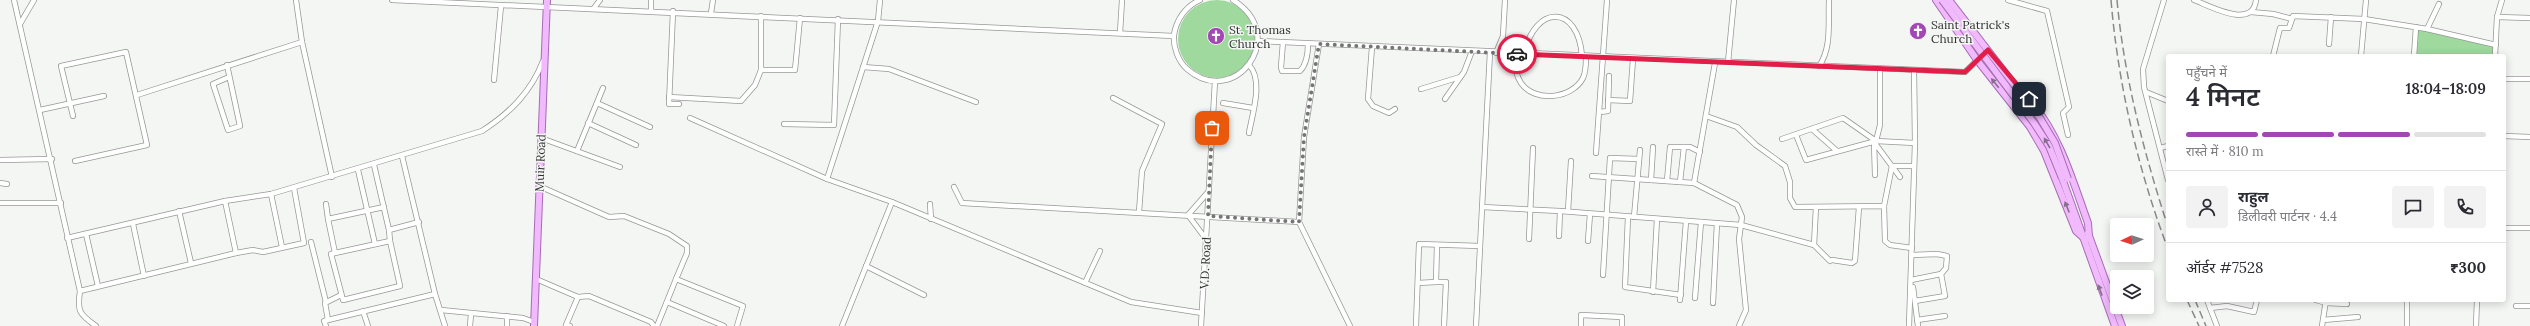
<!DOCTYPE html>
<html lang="hi">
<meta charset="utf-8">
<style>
body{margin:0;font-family:Lora,"Noto Sans Devanagari",serif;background:#f2f2f3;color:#2b2b33;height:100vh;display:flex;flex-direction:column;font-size:15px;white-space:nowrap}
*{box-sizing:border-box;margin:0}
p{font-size:13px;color:#7c7c81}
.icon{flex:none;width:22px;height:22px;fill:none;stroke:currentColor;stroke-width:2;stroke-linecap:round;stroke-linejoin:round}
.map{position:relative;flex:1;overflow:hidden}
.panel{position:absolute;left:2166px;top:54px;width:340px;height:248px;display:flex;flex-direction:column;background:#fff;border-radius:4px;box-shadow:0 2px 10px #0003}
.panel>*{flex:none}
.needle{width:26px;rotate:266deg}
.tools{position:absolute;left:2110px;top:218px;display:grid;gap:8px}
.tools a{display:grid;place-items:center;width:44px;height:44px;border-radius:4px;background:#fff;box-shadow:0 2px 10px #0003;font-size:20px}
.pin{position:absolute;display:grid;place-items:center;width:34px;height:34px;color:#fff;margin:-17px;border-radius:8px;box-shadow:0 2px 6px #0006}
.courier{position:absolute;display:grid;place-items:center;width:40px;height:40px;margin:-20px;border:3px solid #e11d48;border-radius:50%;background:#fff;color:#222;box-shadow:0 1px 5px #0007}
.headline em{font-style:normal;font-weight:600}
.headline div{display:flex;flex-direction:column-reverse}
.headline{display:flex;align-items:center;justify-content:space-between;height:68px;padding:0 20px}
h1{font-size:26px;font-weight:600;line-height:30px}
.bar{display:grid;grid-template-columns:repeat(4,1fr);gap:6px 4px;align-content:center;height:48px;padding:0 20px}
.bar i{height:5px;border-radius:3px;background:#e1e1e2}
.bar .active{background:#a248b4}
.bar p{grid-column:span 4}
.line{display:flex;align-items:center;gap:10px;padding:0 20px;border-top:1px solid #e1e1e2}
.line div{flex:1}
.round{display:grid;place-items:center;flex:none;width:42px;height:42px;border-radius:4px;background:#f2f2f3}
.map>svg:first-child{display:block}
.green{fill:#9fd99e}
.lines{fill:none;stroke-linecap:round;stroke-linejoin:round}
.minor-casing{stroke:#969896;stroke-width:6}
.major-casing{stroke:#a76cb4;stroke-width:8}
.minor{stroke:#fff;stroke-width:4.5}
.major{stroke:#f1bafd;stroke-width:6}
.rail{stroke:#898a89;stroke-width:1.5;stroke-dasharray:8 4;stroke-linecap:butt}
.major-bridge-casing{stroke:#a76cb4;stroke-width:8;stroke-linecap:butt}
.major-bridge{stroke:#f1bafd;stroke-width:6}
.oneway{fill:#866e8c}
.done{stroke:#747574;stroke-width:4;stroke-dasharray:0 7.2}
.route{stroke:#e11d48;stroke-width:5}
.labels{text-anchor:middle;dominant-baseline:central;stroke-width:3;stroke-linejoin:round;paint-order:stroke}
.poi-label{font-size:12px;fill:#2f302f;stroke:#f4f6f4;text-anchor:start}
.street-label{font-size:12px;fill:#2f302f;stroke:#f4f6f4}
</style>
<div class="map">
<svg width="2530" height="326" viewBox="0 0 2530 326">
<rect width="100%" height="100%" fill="#f4f6f4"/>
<g class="green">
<circle cx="1217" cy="39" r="39"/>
<polygon points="2416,27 2496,45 2495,56 2414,56"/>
</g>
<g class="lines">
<defs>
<g id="minor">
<polyline points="14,0 80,291 236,253 253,250 263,252 304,243 294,188"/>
<polyline points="296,0 302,42 332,177"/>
<polyline points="392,0 1174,36"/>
<path d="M1200,0c-14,6 -24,20 -26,35 -1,12 4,26 13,34 47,41 104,-33 46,-69"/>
<polyline points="2008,0 2047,11 2069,107 2063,113 2068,135"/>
<polyline points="2164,0 2143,69 2144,87 2168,180"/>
<path d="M2194,0c16,6 59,30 62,0"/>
<polyline points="594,8 600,0"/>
<polyline points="651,10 651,0"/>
<polyline points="673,11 669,104 679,104"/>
<polyline points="2251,12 2273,14 2292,19"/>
<polyline points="711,13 713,0"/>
<polyline points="761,16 761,70 795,70 800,18"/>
<polyline points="2497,17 2530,18"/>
<polyline points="20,24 34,0"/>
<polyline points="2427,29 2439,4"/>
<polyline points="1120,33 1122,0"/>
<polyline points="1258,41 1965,72 1988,50"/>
<path d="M1283,42l-2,25 1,4h18c7,-7 8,-18 8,-27"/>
<polyline points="2329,44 2331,17"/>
<polyline points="1372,47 1368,99 1373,106 1389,113 1395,109"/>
<polyline points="1496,53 1503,36 1505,0"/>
<path d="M1514,54c1,10 1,20 7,29 14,20 51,16 62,-5 3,-6 3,-15 3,-21"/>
<path d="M1524,54c11,-50 54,-50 58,2"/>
<polyline points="2273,56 2280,28 2289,28 2293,16 2364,19 2427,29 2496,45"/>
<polyline points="2361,56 2366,0"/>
<polyline points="2414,56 2416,27"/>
<polyline points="2495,56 2497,17 2502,0"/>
<polyline points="1728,62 1734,0"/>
<polyline points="227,65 240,126 228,130 213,84 229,77"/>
<path d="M1819,66c13,-18 9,-44 10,-66"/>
<polyline points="863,67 889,69 976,102"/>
<polyline points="2504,79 2530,79"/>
<polyline points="494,80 501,6"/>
<polyline points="1421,89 1460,77"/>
<polyline points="2146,92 2168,101"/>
<polyline points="137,95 302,42"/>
<polyline points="669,97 741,101 755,85 761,70"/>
<polyline points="1113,98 1162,124 1142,171 1139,212"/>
<polyline points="1445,99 1464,72 1472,51"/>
<polyline points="1608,100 1630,101 1633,59"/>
<polyline points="597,103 650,127"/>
<polyline points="1223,103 1253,108"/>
<polyline points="40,110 104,96"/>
<polyline points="1600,112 1608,111 1609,76"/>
<polyline points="73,116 61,66 126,52 147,145 75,161"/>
<polyline points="1706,116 1737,127 1756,145 1785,166 1790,182 1790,198 1795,207 1884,206 1885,241 1890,245 1912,248"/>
<polyline points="690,118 827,179 892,202 1131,302 1202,313"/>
<polyline points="588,123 636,145"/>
<polyline points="784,124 834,125 838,19"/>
<polyline points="1812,129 1837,151"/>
<path d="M1249,133c3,-18 15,-53 0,-68"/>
<polyline points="1796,135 1806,160 1876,141 1915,143"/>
<polyline points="2504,136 2530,137"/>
<polyline points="541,138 620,167"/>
<polyline points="1782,139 1843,118 1876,141 1880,125 1880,69"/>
<polyline points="2160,148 2168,146"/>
<polyline points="577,151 603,88"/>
<polyline points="1596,153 1607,0"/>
<polyline points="402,156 435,294 445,326"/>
<polyline points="0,160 52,159"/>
<polyline points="374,165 389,230 419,222"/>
<polyline points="358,170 375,244"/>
<polyline points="1875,175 1874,142 1900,177"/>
<polyline points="1592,176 1694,183 1737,205 1742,217 1739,239 1746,310 1739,326"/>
<polyline points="827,179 878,21 880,0"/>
<polyline points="1651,180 1653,147"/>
<polyline points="1667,181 1670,147 1690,147 1700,152"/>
<polyline points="1680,182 1684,147"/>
<polyline points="0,183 7,184"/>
<polyline points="1694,183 1715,63"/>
<polyline points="539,186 609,217 624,216 669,234 687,246 687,253 676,279"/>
<polyline points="954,187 962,203 1299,222 1350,326"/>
<polyline points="271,194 282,247"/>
<polyline points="225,201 236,253"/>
<polyline points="0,203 61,203"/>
<polyline points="326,204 328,219"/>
<polyline points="930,204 931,219"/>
<polyline points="1884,206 1892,166 1914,166"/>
<polyline points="1482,207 1560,211 1741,225 1814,245 1830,261"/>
<polyline points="179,211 191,263"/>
<polyline points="1568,211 1571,161"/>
<polyline points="1628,217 1625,287 1681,295"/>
<polyline points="1634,217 1640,150"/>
<polyline points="1299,222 1304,137 1319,44"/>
<polyline points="133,224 144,276"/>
<polyline points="2504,228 2530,228"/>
<polyline points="389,230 390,241"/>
<polyline points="86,234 98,286"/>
<polyline points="1559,236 1560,211"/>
<path d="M67,238l158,-37 46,-7 211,-63c28,-18 49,-39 61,-70"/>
<polyline points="1206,239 1188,215 1209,191"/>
<polyline points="1529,239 1533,148"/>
<polyline points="1588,241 1590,214"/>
<polyline points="311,242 326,302"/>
<polyline points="1437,245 1436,282 1446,282 1444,326"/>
<polyline points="1814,245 1816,207"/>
<polyline points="335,253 390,241 400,286 343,300 331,254 335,253 328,219 384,207"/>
<polyline points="1912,255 1937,254 1947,256 1946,268 1941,274"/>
<polyline points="1832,260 1852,263 1855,261 1859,207"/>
<polyline points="866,266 924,295"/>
<polyline points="1603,275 1610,158 1639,159"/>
<polyline points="536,279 578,297 566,325 570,326"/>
<polyline points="1911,280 1941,274 1945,296 1915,301"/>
<polyline points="1085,283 1100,251"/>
<polyline points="1418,283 1436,282"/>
<polyline points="1913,287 1918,326"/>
<path d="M80,291c-3,20 -1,23 16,35"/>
<polyline points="1653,292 1657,219"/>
<polyline points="578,297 589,296 651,322 654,326"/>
<polyline points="1695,298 1701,222"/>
<polyline points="1680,300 1686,221"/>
<polyline points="2207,300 2217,326"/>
<polyline points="2316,300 2326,303 2347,304"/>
<polyline points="667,302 724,326"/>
<polyline points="1713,303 1717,223"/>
<polyline points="2516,306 2530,306"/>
<polyline points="2210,308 2227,306 2254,312 2257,300"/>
<polyline points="441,310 523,318 534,322"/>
<polyline points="363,311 368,326"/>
<polyline points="328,320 325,303 341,295"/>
<polyline points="1917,320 1945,316"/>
<polyline points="2323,320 2358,317"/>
<polyline points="326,326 324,321 435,294"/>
<polyline points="470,326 471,314"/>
<polyline points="507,326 507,316"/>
<polyline points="657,326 676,279 743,306 737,326"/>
<polyline points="842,326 892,202"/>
<polyline points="1201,326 1215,81"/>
<polyline points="1416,326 1419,244 1480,246"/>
<polyline points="1476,326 1490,52"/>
<polyline points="1581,326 1581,315 1622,317 1622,326"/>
<polyline points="1909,326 1915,143 1914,70"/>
<polyline points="2322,326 2326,300"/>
<polyline points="2407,326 2407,300"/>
<polyline points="2476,326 2477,300"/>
</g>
<g id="major">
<polyline points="1936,0 1977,60 2030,127 2044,151 2076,231 2086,240"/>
<path d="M2033,104c28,34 40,78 55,119l1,14"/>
<polyline points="2062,178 2115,326"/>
<polyline points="2088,233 2122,326"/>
<polyline points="534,326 547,0"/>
</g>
</defs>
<use href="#minor" class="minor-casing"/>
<use href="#major" class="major-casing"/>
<use href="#minor" class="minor"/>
<use href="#major" class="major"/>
<g class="rail">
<path d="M2111,0c7,84 27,170 57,249"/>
<path d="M2117,0c7,77 27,153 51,227"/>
<polyline points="2187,300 2199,326"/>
<polyline points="2195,300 2206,326"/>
</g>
<defs>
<g id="major-bridge">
<polyline points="1942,0 2034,123 2049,146 2062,178"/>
<polyline points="1949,0 2040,118 2055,143 2068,179"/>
</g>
</defs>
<use href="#major-bridge" class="major-bridge-casing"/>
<use href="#major-bridge" class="major-bridge"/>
</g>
<defs><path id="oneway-solid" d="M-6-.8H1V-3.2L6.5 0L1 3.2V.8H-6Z"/></defs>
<g class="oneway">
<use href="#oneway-solid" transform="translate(1995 83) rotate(-129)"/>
<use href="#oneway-solid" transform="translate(2047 143) rotate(-120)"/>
<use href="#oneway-solid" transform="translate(2067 207) rotate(-112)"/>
<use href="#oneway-solid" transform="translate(2100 290) rotate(-110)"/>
</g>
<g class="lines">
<polyline class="done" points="1212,128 1208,216 1299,222 1304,137 1319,44 1517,54"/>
<polyline class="route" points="1517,54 1965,72 1988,50 2029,99"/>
</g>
<defs>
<symbol id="church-disc" viewBox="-11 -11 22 22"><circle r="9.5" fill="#a248b4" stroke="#f4f6f4"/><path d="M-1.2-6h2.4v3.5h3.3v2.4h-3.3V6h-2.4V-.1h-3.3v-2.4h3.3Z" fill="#fff"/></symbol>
</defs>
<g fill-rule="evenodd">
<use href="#church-disc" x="1908" y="21" width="20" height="20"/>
<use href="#church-disc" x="1206" y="26" width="20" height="20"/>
</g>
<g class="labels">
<g class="poi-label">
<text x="1931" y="24">Saint Patrick's<tspan x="1931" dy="14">Church</tspan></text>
<text x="1229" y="29">St. Thomas<tspan x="1229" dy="14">Church</tspan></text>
</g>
<g class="street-label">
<text transform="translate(540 163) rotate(-88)">Muir Road</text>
<text transform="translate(1205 263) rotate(-87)">V.D. Road</text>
</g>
</g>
</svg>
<div class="tools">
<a><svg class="needle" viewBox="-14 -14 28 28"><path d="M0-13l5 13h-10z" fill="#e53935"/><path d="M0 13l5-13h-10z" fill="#7c7c81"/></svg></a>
<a><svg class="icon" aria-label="layers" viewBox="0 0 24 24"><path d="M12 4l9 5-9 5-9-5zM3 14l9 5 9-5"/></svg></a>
</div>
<div class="pin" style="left:1212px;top:128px;background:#ea580c"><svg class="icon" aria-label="bag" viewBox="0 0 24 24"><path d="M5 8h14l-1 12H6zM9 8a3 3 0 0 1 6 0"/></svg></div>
<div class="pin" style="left:2029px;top:99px;background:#1f2937"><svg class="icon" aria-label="home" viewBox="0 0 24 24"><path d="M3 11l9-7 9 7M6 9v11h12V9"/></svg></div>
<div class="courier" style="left:1517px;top:54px"><svg class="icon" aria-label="car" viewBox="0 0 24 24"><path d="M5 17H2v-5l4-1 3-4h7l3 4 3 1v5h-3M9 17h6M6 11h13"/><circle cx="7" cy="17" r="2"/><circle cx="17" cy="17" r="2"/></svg></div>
<section class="panel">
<div class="headline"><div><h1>4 मिनट</h1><p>पहुँचने में</p></div><em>18:04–18:09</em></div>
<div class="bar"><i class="active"></i><i class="active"></i><i class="active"></i><i></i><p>रास्ते में · 810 m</p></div>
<div class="line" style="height:72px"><a class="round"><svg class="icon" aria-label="person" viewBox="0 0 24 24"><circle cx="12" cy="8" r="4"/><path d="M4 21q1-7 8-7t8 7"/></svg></a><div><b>राहुल</b><p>डिलीवरी पार्टनर · 4.4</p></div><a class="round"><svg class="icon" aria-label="chat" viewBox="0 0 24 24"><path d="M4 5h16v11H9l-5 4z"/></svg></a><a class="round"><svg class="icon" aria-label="phone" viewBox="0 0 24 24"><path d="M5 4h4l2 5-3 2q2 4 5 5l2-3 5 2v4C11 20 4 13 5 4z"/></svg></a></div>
<div class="line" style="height:52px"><div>ऑर्डर #7528</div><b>₹300</b></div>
</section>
</div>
